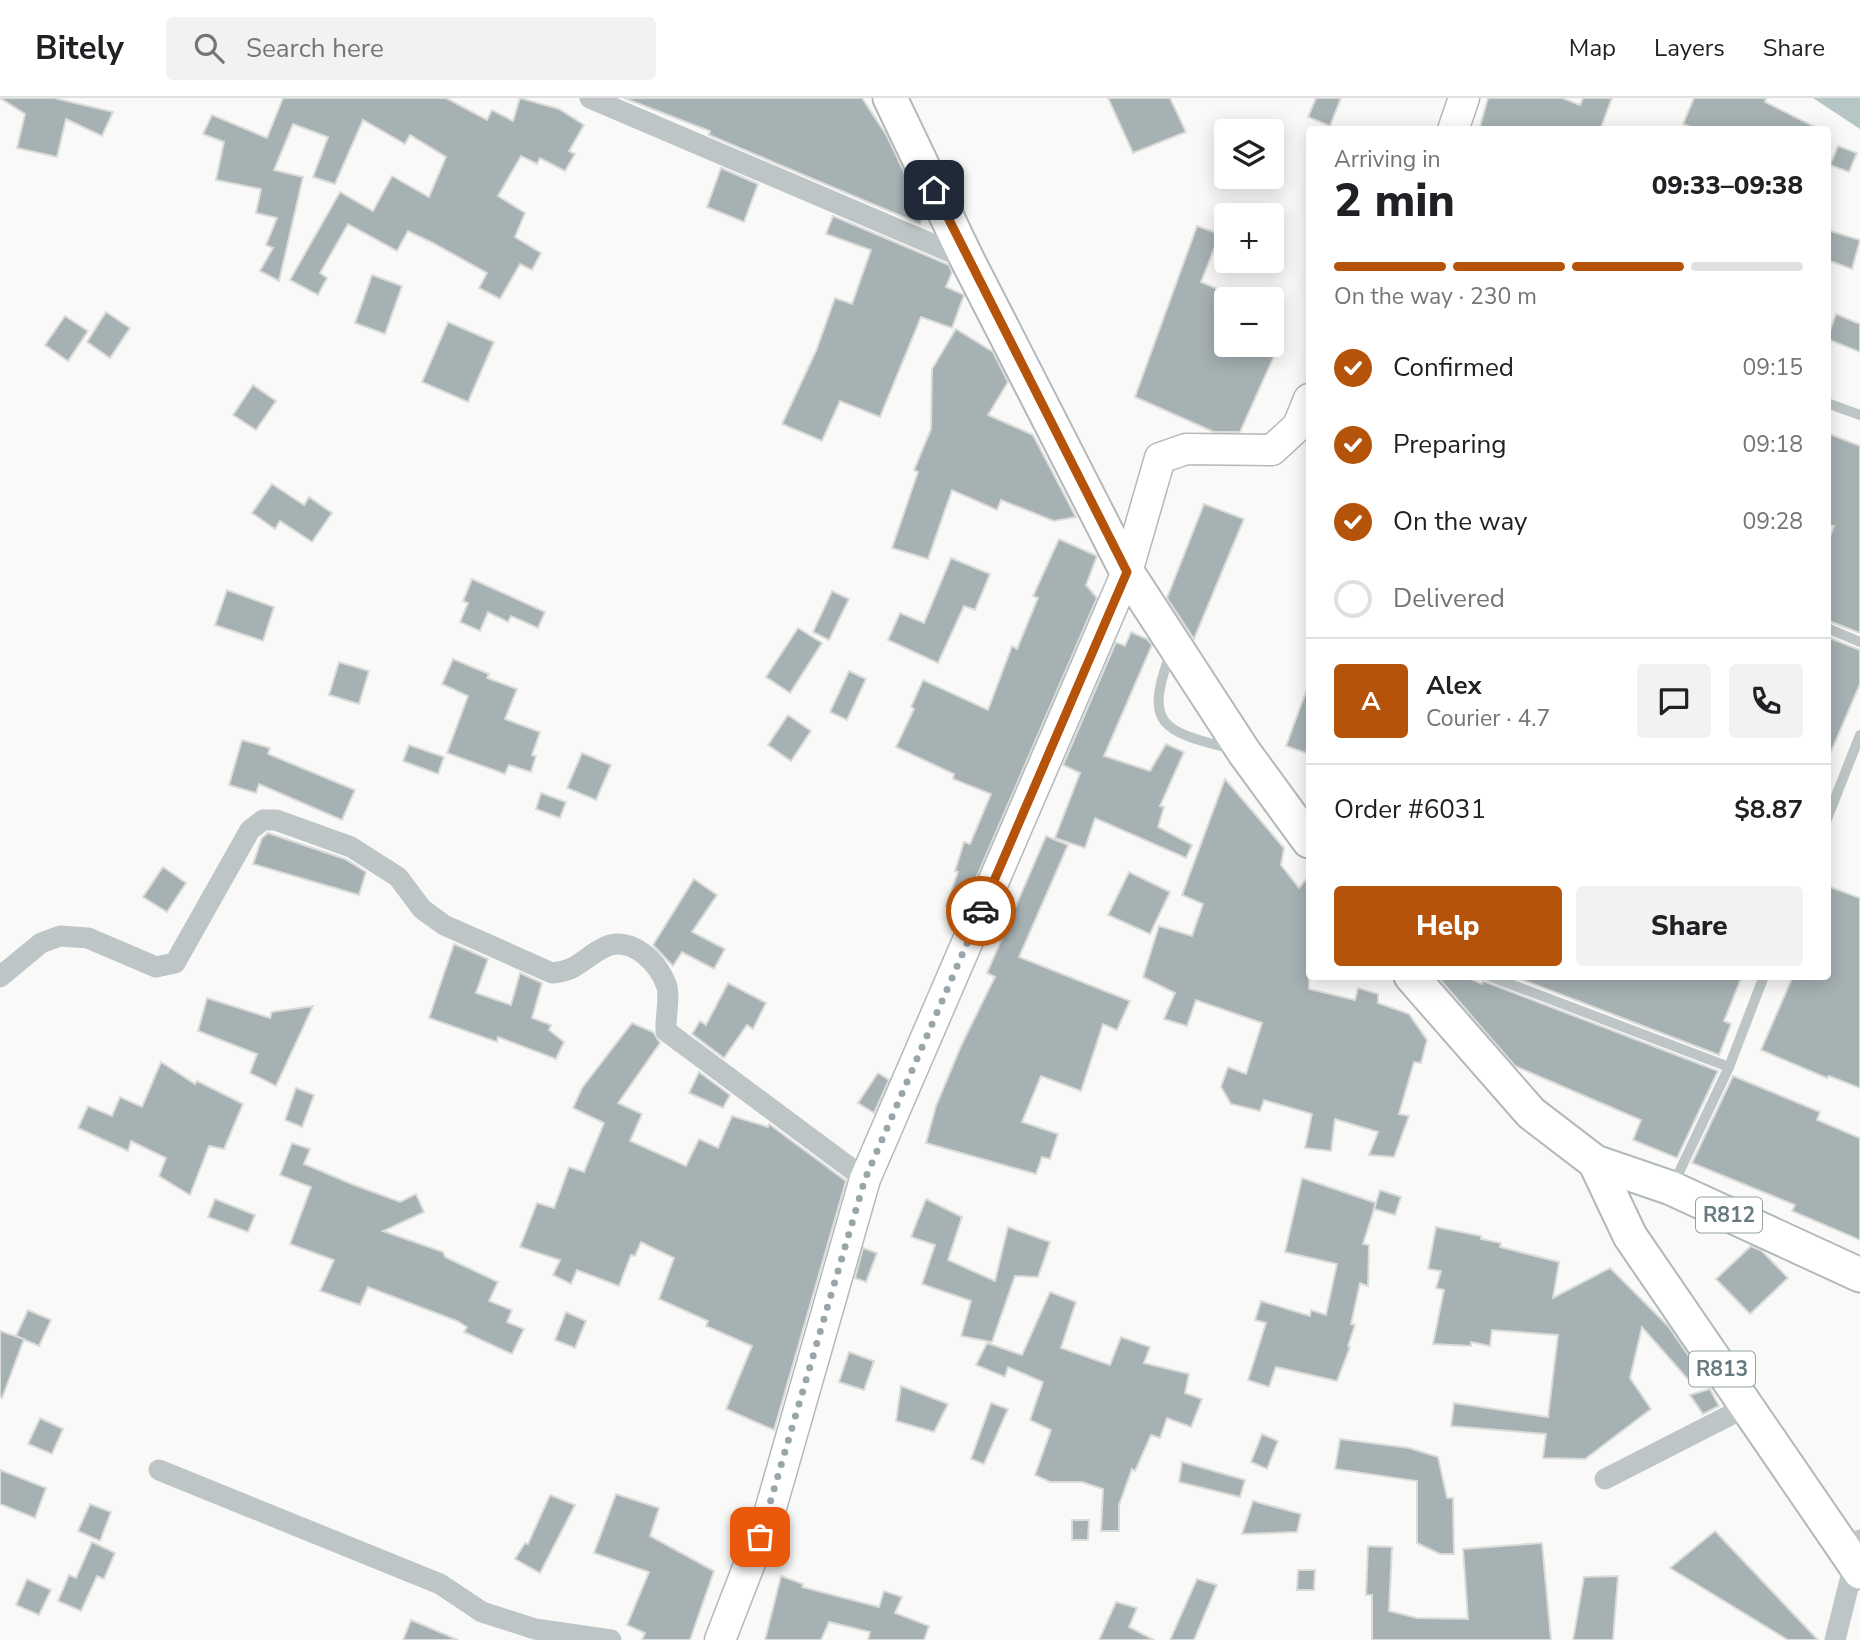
<!DOCTYPE html>
<meta charset="utf-8">
<style>
body{margin:0;font-family:"Nunito Sans",sans-serif;background:#f2f2f2;color:#202124;height:100vh;display:flex;flex-direction:column;font-size:26px;white-space:nowrap}
*{box-sizing:border-box;margin:0}
p{font-size:23px;color:#757577}
.icon{flex:none;width:38px;height:38px;fill:none;stroke:currentColor;stroke-width:2;stroke-linecap:round;stroke-linejoin:round}
.map{position:relative;flex:1;overflow:hidden}
.details{position:absolute;left:1306px;top:28px;width:525px;height:854px;display:flex;flex-direction:column;background:#fff;border-radius:7px;box-shadow:0 4px 18px #0003}
.details>*{flex:none}
.buttons{position:absolute;left:1214px;top:21px;display:grid;gap:14px}
.buttons a{display:grid;place-items:center;width:70px;height:70px;border-radius:7px;background:#fff;box-shadow:0 4px 18px #0003;font-size:35px}
.pin{position:absolute;display:grid;place-items:center;width:60px;height:60px;color:#fff;margin:-30px;border-radius:14px;box-shadow:0 4px 10px #0006}
.courier{position:absolute;display:grid;place-items:center;width:70px;height:70px;margin:-35px;border:5px solid #b45309;border-radius:50%;background:#fff;color:#222;box-shadow:0 2px 9px #0007}
.summary em{font-style:normal;font-weight:800}
.summary div{display:flex;flex-direction:column-reverse}
.summary{display:flex;align-items:center;justify-content:space-between;height:119px;padding:0 28px}
h1{font-size:46px;font-weight:800;line-height:52px}
.bar{display:grid;grid-template-columns:repeat(4,1fr);gap:10px 7px;align-content:center;height:84px;padding:0 28px}
.bar i{height:9px;border-radius:5px;background:#e0e0e0}
.bar .on{background:#b45309}
.bar p{grid-column:span 4}
.line{display:flex;align-items:center;gap:18px;padding:0 28px;border-top:2px solid #e0e0e0}
.line div{flex:1}
.round{display:grid;place-items:center;flex:none;width:74px;height:74px;border-radius:7px;background:#f2f2f2}
ol{padding:0 28px;list-style:none}
li{display:flex;align-items:center;gap:21px;height:77px}
li p{margin-inline-start:auto}
li .icon{padding:7px;border-radius:50%;background:#b45309;color:#fff;stroke-width:4}
li:last-child{color:#757577}
li i{width:38px;height:38px;border:4px solid #e0e0e0;border-radius:50%}
.cta{display:flex;gap:14px;margin-top:auto;padding:14px 28px}
.cta a{flex:1;height:80px;border-radius:7px;background:#b45309;color:#fff;font-size:28px;font-weight:800;line-height:80px;text-align:center}
.cta a+a{background:#f2f2f2;color:#202124}
header{display:flex;align-items:center;gap:42px;box-sizing:border-box;height:98px;padding:0 35px;background:#fff;border-bottom:2px solid #e0e0e0}
header strong{font-size:33px}
nav{display:flex;gap:38px;margin-inline-start:auto;font-size:24px}
.search{width:490px;height:63px;background:#f2f2f2;display:flex;align-items:center;gap:18px;box-sizing:border-box;padding:0 24px;border-radius:7px;color:#757577;font-size:26px}
.map>svg:first-child{display:block}
.water{fill:#b6c5c6}
.building{fill:#a6b1b3;stroke:#dbdbd9;stroke-width:2}
.lines{fill:none;stroke-linecap:round;stroke-linejoin:round}
.secondary-casing{stroke:#b1b9bb;stroke-width:33}
.primary-casing{stroke:#b2b9bb;stroke-width:37}
.lane{stroke:#bec5c6;stroke-width:10}
.street{stroke:#bec5c6;stroke-width:21}
.secondary{stroke:#fff;stroke-width:30}
.primary{stroke:#fff;stroke-width:33}
.done{stroke:#99a6a9;stroke-width:7;stroke-dasharray:0 12.6}
.route{stroke:#b45309;stroke-width:9}
.labels{text-anchor:middle;dominant-baseline:central;stroke-width:7;stroke-linejoin:round;paint-order:stroke}
.shield{fill:#fff;stroke:#94a2a5;stroke-width:2}
.shield-label{font-size:21px;font-weight:bold;fill:#667a7f}
</style>
<header>
<strong>Bitely</strong>
<div class="search"><svg class="icon" aria-label="search" viewBox="0 0 24 24"><circle cx="10" cy="10" r="6"/><path d="M15 15l6 6"/></svg>Search here</div>
<nav><a>Map</a><a>Layers</a><a>Share</a></nav>
</header>
<div class="map">
<svg width="1860" height="1542" viewBox="0 0 1860 1542">
<rect width="100%" height="100%" fill="#f9f9f7"/>
<polygon class="water" points="1813,0 1860,0 1860,31"/>
<g class="building">
<polygon points="0,0 54,0 113,14 102,38 66,21 57,59 17,50 25,16"/>
<polygon points="283,0 446,0 487,22 492,12 513,23 520,0 559,11 584,27 569,53 575,56 565,73 540,60 537,66 521,58 498,98 525,115 515,139 541,155 532,172 520,166 500,201 479,190 487,175 433,145 408,133 397,153 348,126 320,175 327,180 318,197 290,182 340,94 373,113 392,78 429,99 446,59 410,37 405,46 363,22 335,86 313,79 328,39 293,26 274,72 303,79 279,183 260,173 273,150 266,147 277,120 256,115 261,91 216,82 224,44 203,36 212,17 267,40"/>
<polygon points="624,0 862,0 887,38 924,116 920,126 709,37 710,33"/>
<polygon points="1108,0 1170,0 1186,34 1133,55"/>
<polygon points="1316,0 1341,0 1330,28 1308,19"/>
<polygon points="1488,0 1562,0 1580,7 1583,0 1612,0 1600,32 1479,32"/>
<polygon points="1694,0 1766,0 1765,4 1821,32 1697,32 1683,26"/>
<polygon points="1838,48 1857,55 1849,74 1830,67"/>
<polygon points="721,70 758,86 744,124 707,109"/>
<polygon points="833,118 949,167 952,174 946,189 964,197 952,230 921,219 880,319 840,303 822,343 782,326 816,253 835,200 852,206 871,152 826,136"/>
<polygon points="1197,128 1220,136 1201,184 1227,195 1227,247 1279,247 1240,334 1214,334 1135,299"/>
<polygon points="1827,132 1860,142 1852,171 1827,162"/>
<polygon points="372,177 402,188 385,236 355,225"/>
<polygon points="106,214 130,230 110,260 87,244"/>
<polygon points="1836,216 1860,226 1860,254 1827,241"/>
<polygon points="65,218 88,233 68,263 45,247"/>
<polygon points="448,224 494,244 468,304 422,284"/>
<polygon points="956,231 993,254 1008,284 988,317 1033,337 1076,419 1054,423 1001,402 997,412 952,392 928,461 892,450 918,374 914,372 931,331 932,271"/>
<polygon points="253,287 276,303 256,332 233,317"/>
<polygon points="1827,335 1860,348 1860,535 1827,522 1827,446 1834,428 1827,427"/>
<polygon points="272,386 304,407 309,399 332,415 312,444 280,423 275,431 252,415"/>
<polygon points="1204,406 1244,421 1194,541 1167,500"/>
<polygon points="1059,441 1097,458 1086,487 1097,500 962,813 946,808 958,774 955,773 964,744 970,746 991,696 953,681 954,676 896,649 914,611 911,609 923,582 988,612 1012,548 1017,551 1038,500 1033,498"/>
<polygon points="951,460 990,476 975,512 964,508 938,565 888,542 900,515 924,525"/>
<polygon points="472,481 545,514 538,530 511,518 508,524 488,514 480,533 460,524 468,505 463,503"/>
<polygon points="227,492 274,509 263,543 215,527"/>
<polygon points="832,493 849,501 829,542 813,534"/>
<polygon points="798,530 822,545 790,595 766,579"/>
<polygon points="1131,534 1147,541 1152,547 1104,658 1150,673 1166,646 1184,654 1160,708 1164,709 1158,729 1192,747 1186,760 1095,720 1085,750 1055,740 1080,675 1063,667 1116,544 1125,548"/>
<polygon points="1827,539 1860,552 1860,586 1827,663"/>
<polygon points="453,561 489,576 487,580 517,591 505,621 540,634 532,657 536,658 531,674 509,667 505,676 447,655 468,598 442,586"/>
<polygon points="339,564 369,573 359,606 329,597"/>
<polygon points="849,573 866,581 847,622 830,614"/>
<polygon points="1307,591 1309,591 1309,656 1286,648"/>
<polygon points="788,617 811,633 791,663 768,647"/>
<polygon points="242,642 270,650 268,656 355,692 342,722 259,686 256,695 229,687"/>
<polygon points="409,647 444,659 438,676 403,663"/>
<polygon points="582,655 611,667 596,702 567,690"/>
<polygon points="1225,681 1284,750 1281,767 1299,790 1309,778 1309,891 1355,902 1358,890 1378,896 1378,905 1409,916 1427,942 1421,965 1414,964 1399,1016 1409,1018 1394,1059 1369,1057 1378,1034 1335,1021 1331,1053 1305,1050 1312,1016 1264,1002 1260,1013 1231,1006 1221,989 1228,969 1246,976 1262,925 1196,902 1187,928 1164,921 1175,895 1143,879 1159,828 1192,838 1203,806 1182,797"/>
<polygon points="541,695 566,704 560,720 536,711"/>
<polygon points="268,735 345,761 366,774 359,797 253,766 262,740"/>
<polygon points="1046,738 1068,747 1019,859 1130,903 1117,932 1103,926 1081,993 1041,978 1022,1024 1058,1036 1050,1061 1042,1059 1036,1076 926,1045 936,1008 961,948 995,879 987,875"/>
<polygon points="163,769 186,785 167,814 143,799"/>
<polygon points="1129,774 1170,794 1150,836 1108,817"/>
<polygon points="694,781 717,797 692,834 725,851 714,871 682,854 673,868 653,847"/>
<polygon points="1827,788 1860,800 1860,990 1829,978 1827,980 1761,952 1793,878 1827,878"/>
<polygon points="454,846 488,861 476,895 511,907 520,875 542,885 532,920 551,927 549,932 564,944 556,961 498,939 497,944 429,920"/>
<polygon points="1437,878 1464,878 1482,886 1483,883 1718,973 1677,1060 1633,1042 1641,1022 1515,968"/>
<polygon points="1513,878 1742,878 1724,923 1731,926 1719,957"/>
<polygon points="728,885 766,905 753,931 747,927 724,960 692,936 700,923 706,927"/>
<polygon points="207,900 270,920 272,914 313,908 276,988 250,975 257,956 198,933"/>
<polygon points="632,925 653,934 660,945 618,1005 642,1016 630,1043 686,1068 699,1041 718,1050 732,1018 768,1029 769,1026 846,1083 774,1332 726,1311 752,1248 706,1228 708,1223 659,1201 674,1160 641,1144 635,1158 631,1157 619,1188 577,1172 571,1186 553,1177 560,1162 520,1149 537,1105 554,1110 569,1069 584,1074 604,1025 573,1010 582,990"/>
<polygon points="161,964 195,986 197,983 243,1006 224,1051 209,1048 190,1097 159,1078 166,1060 131,1043 128,1053 78,1030 88,1008 112,1018 120,999 142,1009"/>
<polygon points="699,974 730,997 723,1010 689,995"/>
<polygon points="878,975 889,982 874,1015 858,1005"/>
<polygon points="1733,978 1820,1014 1817,1022 1860,1040 1860,1142 1792,1113 1795,1107 1692,1065"/>
<polygon points="296,990 314,997 302,1029 285,1022"/>
<polygon points="292,1045 310,1051 304,1066 354,1087 400,1104 416,1096 424,1114 383,1133 443,1154 445,1159 498,1184 489,1203 512,1212 507,1224 524,1231 512,1256 464,1234 467,1229 457,1223 368,1189 360,1207 320,1193 334,1162 290,1146 311,1089 280,1077"/>
<polygon points="1302,1080 1376,1105 1363,1146 1369,1147 1368,1188 1360,1185 1351,1226 1355,1227 1348,1248 1350,1249 1337,1283 1276,1269 1269,1289 1248,1282 1266,1225 1255,1222 1261,1203 1310,1218 1311,1212 1326,1217 1337,1166 1285,1154"/>
<polygon points="1380,1092 1401,1099 1395,1117 1374,1111"/>
<polygon points="215,1101 255,1117 248,1134 208,1119"/>
<polygon points="926,1101 962,1119 948,1162 995,1183 1008,1129 1050,1144 1038,1179 1015,1178 992,1244 961,1238 971,1203 922,1186 935,1147 911,1139"/>
<polygon points="1436,1129 1481,1138 1481,1141 1501,1145 1500,1149 1559,1164 1553,1200 1610,1170 1668,1228 1704,1280 1693,1287 1642,1229 1630,1280 1651,1311 1585,1361 1543,1360 1546,1336 1451,1328 1454,1305 1548,1319 1558,1237 1492,1232 1490,1248 1471,1244 1471,1248 1433,1246 1444,1192 1436,1190 1441,1173 1428,1171"/>
<polygon points="1751,1148 1762,1153 1788,1180 1750,1216 1716,1181"/>
<polygon points="863,1150 877,1155 866,1184 855,1180"/>
<polygon points="1050,1194 1076,1204 1061,1250 1110,1267 1121,1239 1150,1249 1144,1265 1189,1276 1185,1295 1202,1301 1191,1329 1167,1320 1160,1340 1151,1337 1135,1373 1132,1371 1119,1407 1119,1433 1101,1433 1103,1391 1082,1384 1050,1384 1035,1377 1051,1332 1030,1322 1043,1284 1008,1269 1005,1279 976,1267 987,1245 1022,1257"/>
<polygon points="28,1212 51,1222 39,1248 16,1238"/>
<polygon points="566,1214 586,1223 575,1250 555,1242"/>
<polygon points="0,1233 24,1241 2,1300 0,1299"/>
<polygon points="849,1254 874,1263 864,1292 839,1284"/>
<polygon points="901,1288 948,1306 934,1334 896,1323"/>
<polygon points="1710,1291 1719,1308 1703,1316 1690,1297"/>
<polygon points="991,1305 1008,1311 984,1366 971,1361"/>
<polygon points="40,1320 63,1331 52,1356 28,1346"/>
<polygon points="1262,1336 1278,1343 1267,1371 1251,1364"/>
<polygon points="1340,1341 1409,1350 1438,1359 1447,1400 1453,1400 1454,1456 1440,1456 1417,1445 1417,1383 1335,1371"/>
<polygon points="1182,1364 1245,1382 1240,1399 1179,1384"/>
<polygon points="0,1372 46,1390 35,1420 0,1406"/>
<polygon points="616,1396 659,1410 650,1438 714,1473 690,1542 642,1542 645,1535 627,1527 649,1474 594,1455"/>
<polygon points="550,1397 575,1407 540,1475 515,1461 525,1445 528,1446"/>
<polygon points="1253,1403 1301,1416 1297,1434 1242,1436"/>
<polygon points="90,1406 111,1414 100,1443 78,1433"/>
<polygon points="1072,1422 1089,1422 1088,1442 1072,1442"/>
<polygon points="1715,1433 1818,1542 1788,1542 1670,1470"/>
<polygon points="92,1444 115,1455 104,1481 97,1478 81,1513 58,1503 69,1477 76,1480"/>
<polygon points="1542,1445 1551,1542 1372,1542 1372,1497 1366,1497 1368,1448 1392,1449 1389,1513 1417,1520 1468,1521 1463,1451"/>
<polygon points="1298,1472 1315,1472 1314,1492 1297,1492"/>
<polygon points="781,1478 803,1486 802,1489 879,1509 884,1493 902,1499 895,1515 929,1528 924,1542 868,1542 870,1534 829,1524 821,1542 765,1542"/>
<polygon points="1618,1478 1613,1542 1573,1542 1584,1479"/>
<polygon points="27,1481 51,1492 39,1517 16,1507"/>
<polygon points="1197,1481 1217,1487 1194,1542 1170,1542"/>
<polygon points="1116,1504 1137,1510 1129,1529 1154,1542 1099,1542"/>
<polygon points="411,1522 458,1542 403,1542"/>
</g>
<g class="lines">
<defs>
<g id="secondary">
<polyline points="1453,32 1464,0"/>
<polyline points="720,1542 770,1413 865,1081 1127,474 1160,360 1186,351 1272,352 1298,328 1309,301"/>
</g>
<g id="primary">
<polyline points="890,0 967,161 1127,474 1244,654 1309,743"/>
<polyline points="1411,878 1531,1015 1595,1064 1671,1090 1860,1177"/>
<polyline points="1595,1064 1630,1138 1860,1474"/>
</g>
</defs>
<use href="#secondary" class="secondary-casing"/>
<use href="#primary" class="primary-casing"/>
<g class="lane">
<polyline points="1827,305 1860,317"/>
<polyline points="1827,530 1860,544"/>
<path d="M1171,554c-28,74 -9,79 61,97"/>
<polyline points="1827,721 1860,637"/>
<polyline points="1489,878 1729,969"/>
<polyline points="1673,1087 1729,969 1764,878"/>
</g>
<g class="street">
<polyline points="590,0 967,161"/>
<path d="M0,879l41,-34 19,-7 28,2 68,29 19,-4 75,-133 13,-10h13l75,27 47,30 24,32 22,16 108,48c26,-2 32,-16 53,-26 26,-12 55,16 62,40 3,13 -2,31 -1,44l199,148"/>
<polyline points="159,1372 440,1486 482,1514 535,1531 611,1542"/>
<polyline points="1605,1381 1748,1308"/>
<polyline points="1835,1542 1860,1442"/>
</g>
<use href="#secondary" class="secondary"/>
<use href="#primary" class="primary"/>
</g>
<g class="lines">
<polyline class="done" points="760,1439 865,1081 981,813"/>
<polyline class="route" points="934,92 1127,474 981,813"/>
</g>
<g class="labels">
<g class="shield">
<rect x="1696" y="1099.5" width="66" height="35" rx="5"/>
<rect x="1689" y="1253.5" width="66" height="35" rx="5"/>
</g>
<g class="shield-label">
<text x="1729" y="1117">R812</text>
<text x="1722" y="1271">R813</text>
</g>
</g>
</svg>
<div class="buttons">
<a><svg class="icon" aria-label="layers" viewBox="0 0 24 24"><path d="M12 4l9 5-9 5-9-5zM3 14l9 5 9-5"/></svg></a>
<a>+</a>
<a>−</a>
</div>
<div class="pin" style="left:760px;top:1439px;background:#ea580c"><svg class="icon" aria-label="bag" viewBox="0 0 24 24"><path d="M5 8h14l-1 12H6zM9 8a3 3 0 0 1 6 0"/></svg></div>
<div class="pin" style="left:934px;top:92px;background:#1f2937"><svg class="icon" aria-label="home" viewBox="0 0 24 24"><path d="M3 11l9-7 9 7M6 9v11h12V9"/></svg></div>
<div class="courier" style="left:981px;top:813px"><svg class="icon" aria-label="car" viewBox="0 0 24 24"><path d="M5 17H2v-5l4-1 3-4h7l3 4 3 1v5h-3M9 17h6M6 11h13"/><circle cx="7" cy="17" r="2"/><circle cx="17" cy="17" r="2"/></svg></div>
<section class="details">
<div class="summary"><div><h1>2 min</h1><p>Arriving in</p></div><em>09:33–09:38</em></div>
<div class="bar"><i class="on"></i><i class="on"></i><i class="on"></i><i></i><p>On the way · 230 m</p></div>
<ol>
<li><svg class="icon" aria-label="check" viewBox="0 0 24 24"><path d="M5 12l5 5 9-10"/></svg>Confirmed<p>09:15</p></li>
<li><svg class="icon" aria-label="check" viewBox="0 0 24 24"><path d="M5 12l5 5 9-10"/></svg>Preparing<p>09:18</p></li>
<li><svg class="icon" aria-label="check" viewBox="0 0 24 24"><path d="M5 12l5 5 9-10"/></svg>On the way<p>09:28</p></li>
<li><i></i>Delivered</li>
</ol>
<div class="line" style="height:126px"><b class="round" style="background:#b45309;color:#fff">A</b><div><b>Alex</b><p>Courier · 4.7</p></div><a class="round"><svg class="icon" aria-label="chat" viewBox="0 0 24 24"><path d="M4 5h16v11H9l-5 4z"/></svg></a><a class="round"><svg class="icon" aria-label="phone" viewBox="0 0 24 24"><path d="M5 4h4l2 5-3 2q2 4 5 5l2-3 5 2v4C11 20 4 13 5 4z"/></svg></a></div>
<div class="line" style="height:91px"><div>Order #6031</div><b>$8.87</b></div>
<div class="cta"><a>Help</a><a>Share</a></div>
</section>
</div>
